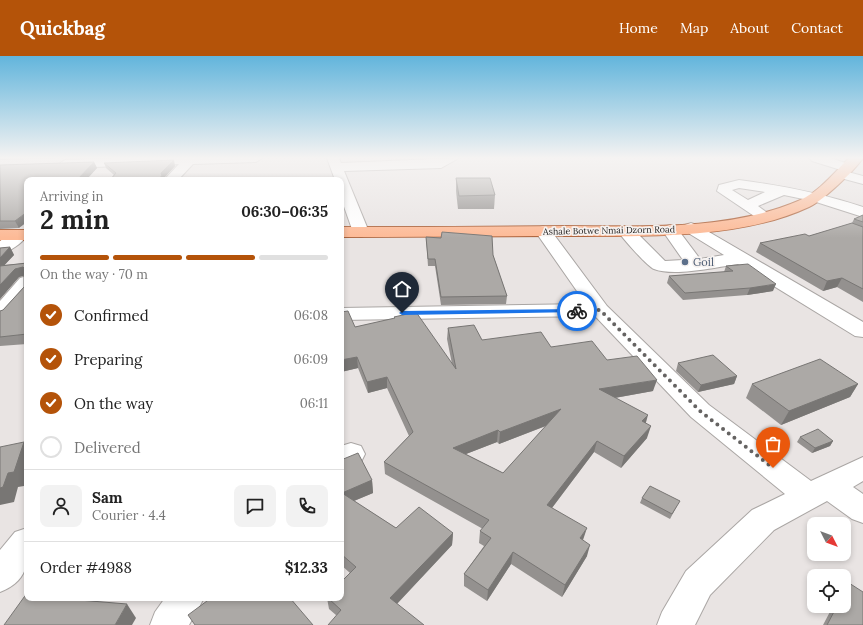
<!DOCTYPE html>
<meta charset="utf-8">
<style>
body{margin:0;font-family:Lora,serif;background:#f2f2f2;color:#222;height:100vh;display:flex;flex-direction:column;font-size:15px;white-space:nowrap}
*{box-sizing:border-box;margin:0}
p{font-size:13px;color:#767676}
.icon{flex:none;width:22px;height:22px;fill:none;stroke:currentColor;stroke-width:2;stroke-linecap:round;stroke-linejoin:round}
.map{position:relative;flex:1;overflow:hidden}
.details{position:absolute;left:24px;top:121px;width:320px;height:424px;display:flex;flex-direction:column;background:#fff;border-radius:8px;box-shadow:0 2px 6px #0003}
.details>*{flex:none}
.needle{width:26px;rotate:132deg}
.buttons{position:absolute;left:807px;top:461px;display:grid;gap:8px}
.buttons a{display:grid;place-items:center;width:44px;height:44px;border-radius:8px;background:#fff;box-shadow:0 2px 6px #0003;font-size:20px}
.pin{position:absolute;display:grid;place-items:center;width:34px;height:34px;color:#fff;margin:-41px -17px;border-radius:50% 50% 50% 0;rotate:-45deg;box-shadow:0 0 4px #0007}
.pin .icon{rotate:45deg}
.courier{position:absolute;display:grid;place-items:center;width:40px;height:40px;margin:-20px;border:3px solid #1a73e8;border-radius:50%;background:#fff;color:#222;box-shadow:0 1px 5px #0007}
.head em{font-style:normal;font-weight:700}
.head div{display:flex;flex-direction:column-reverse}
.head{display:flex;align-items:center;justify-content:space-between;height:68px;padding:0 16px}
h1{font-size:26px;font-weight:700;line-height:30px}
.bar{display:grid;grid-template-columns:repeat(4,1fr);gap:6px 4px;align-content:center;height:48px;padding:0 16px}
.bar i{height:5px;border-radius:3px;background:#e0e0e0}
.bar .current{background:#b45309}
.bar p{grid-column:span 4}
.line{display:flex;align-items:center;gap:10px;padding:0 16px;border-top:1px solid #e0e0e0}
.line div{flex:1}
.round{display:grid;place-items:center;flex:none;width:42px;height:42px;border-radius:8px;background:#f2f2f2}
ol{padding:0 16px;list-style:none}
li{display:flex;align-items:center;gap:12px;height:44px}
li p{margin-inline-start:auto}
li .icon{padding:4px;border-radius:50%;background:#b45309;color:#fff;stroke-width:4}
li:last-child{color:#767676}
li i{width:22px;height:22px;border:2px solid #e0e0e0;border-radius:50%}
header{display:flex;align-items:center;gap:24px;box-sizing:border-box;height:56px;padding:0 20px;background:#b45309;color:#fff}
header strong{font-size:19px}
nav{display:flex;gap:22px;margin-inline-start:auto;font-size:14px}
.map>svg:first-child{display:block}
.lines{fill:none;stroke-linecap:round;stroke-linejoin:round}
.minor-casing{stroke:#aaa6a4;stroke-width:2}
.major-casing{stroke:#ae653e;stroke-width:2}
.minor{fill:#fff;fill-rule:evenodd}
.major{fill:#fdba96;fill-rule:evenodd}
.wall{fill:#94918f;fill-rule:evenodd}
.shaded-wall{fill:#787674}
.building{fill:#aca9a6;stroke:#787674;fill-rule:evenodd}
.route{fill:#1a73e8}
.done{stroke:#656362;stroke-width:4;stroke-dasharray:0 7.2}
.service-dot{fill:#5c6f8a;stroke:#f6f2f0;stroke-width:1.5}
.labels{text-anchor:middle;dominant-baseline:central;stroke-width:3.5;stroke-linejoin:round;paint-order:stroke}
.far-street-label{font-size:9px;fill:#1e1d1c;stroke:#f6f2f0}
.service-label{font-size:11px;fill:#4e5e75;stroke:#f6f2f0;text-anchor:start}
</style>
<header>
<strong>Quickbag</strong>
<nav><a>Home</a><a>Map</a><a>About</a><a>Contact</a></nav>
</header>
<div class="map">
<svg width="863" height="569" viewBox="0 0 863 569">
<rect width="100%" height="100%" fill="#e9e4e3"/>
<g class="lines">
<defs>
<g id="minor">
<polygon points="122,102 262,102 256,106 193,108 178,124 164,124 179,108 65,112 59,108 65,104"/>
<polygon points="327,102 339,102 341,107 459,102 441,112 344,115 369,176 367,179 361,181 355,179 353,176 341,142 341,124 335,124"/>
<polygon points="810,102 830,102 852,109 853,112 848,116 863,120 863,128 837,121 835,118 841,114 812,105"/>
<path d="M739,124c45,6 81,13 124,27v10l-50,-16 -29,-6 -26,11 15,11 -3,3h-10l-43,-29 2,-6zM739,132l26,4 -17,8 -16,-10z"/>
<path d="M691,167l6,2 166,97v15l-8,-1 -117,-72c-21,3 -64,13 -84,5 -6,-2 -32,-31 -36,-38l2,-3 6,-2 6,2 33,33 18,-1 -21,-30 2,-3 6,-2 6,2 24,32 24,-4 -39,-24 -2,-3 2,-3z"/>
<polygon points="543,170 549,172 607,250 709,349 811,425 863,401 863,425 853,431 863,438 863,467 852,463 827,445 774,474 710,539 695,569 657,569 662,556 686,515 752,454 785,438 691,361 595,260 341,264 341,252 586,248 535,175 537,172"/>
<path d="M19,174l6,2 2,3c-4,8 -18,17 -27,19v-13l13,-9z"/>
<polygon points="27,220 27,238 7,262 0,264 0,245 20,222"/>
<polygon points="351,387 361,390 365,398 361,406 341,413 341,390"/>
<path d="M27,472c0,29 6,51 -27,64v-42l15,-18z"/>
<polygon points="165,542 204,542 189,569 150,569 155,556"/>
</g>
<g id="major">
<path d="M849,102h14c-9,13 -39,42 -54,49 -70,33 -170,29 -247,29 -74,0 -147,1 -221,1v-10c75,0 149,0 224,-1 76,0 163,5 233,-25 20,-8 36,-28 51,-43z"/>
<rect x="0" y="174" width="27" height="10"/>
</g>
</defs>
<use href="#minor" class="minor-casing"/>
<use href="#major" class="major-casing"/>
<use href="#minor" class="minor"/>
<use href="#major" class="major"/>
</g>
<g class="wall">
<polygon points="0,102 59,102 0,104"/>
<polygon points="94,106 97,112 86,124 27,124 19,172 0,173 0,109"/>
<polygon points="104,107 175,110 163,123 110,124 114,119 106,112"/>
<polygon points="456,122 495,139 494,153 458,153 456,135"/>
<polygon points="863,159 863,246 837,231 823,235 756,196 760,187 809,180 852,167 854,163"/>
<polygon points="426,181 493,199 507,240 506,248 441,249 435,210 428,210"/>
<polygon points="10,191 14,199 4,209 27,207 27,288 0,290 0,255 3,254 24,231 24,219 19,221 0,243 0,192"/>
<polygon points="726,210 773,235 747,239 683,244 667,227 669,220 724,216"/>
<path d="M394,261l58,47 -5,-25 1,-11 34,12 69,7 56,13 46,31 -38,7 31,25 1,15 -26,30 -27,-16 -42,56 31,32 4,16 -25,41 -51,-33 -24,37 -23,-15v-12l20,-28 -5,-3 1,-12 3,-2 -98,-55 -1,-12 25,-26 -22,-48 -19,5 -10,-25 -17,4 14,-45 40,-8zM546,370l-43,47 -37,-19 31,-12 2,2z"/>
<polygon points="678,307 737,320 734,328 698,336 676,315"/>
<polygon points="752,328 858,328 850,341 781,369 746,342"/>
<polygon points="800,381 833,385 830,390 812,397 797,386"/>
<polygon points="341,404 372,424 373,437 354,445 396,472 453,477 452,489 397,548 336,559 329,553 327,542 341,542 350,517 341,509"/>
<polygon points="642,442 677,450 670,463 640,447"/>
<polygon points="849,527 863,569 823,569 833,550 844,550 844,533"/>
</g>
<g class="shaded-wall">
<polygon points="174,104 175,110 163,123 164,124 158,123 161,117"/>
<polygon points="94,106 97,112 86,124 77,124"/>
<polygon points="27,156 27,166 19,172 15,165"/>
<polygon points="10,191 14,199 0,214 0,202"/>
<polygon points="23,211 27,219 19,221 0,243 0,229 15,213"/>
<polygon points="842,222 837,231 823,235 827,225"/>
<polygon points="776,228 773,235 747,239 750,232"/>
<polygon points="357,301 358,312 341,316 341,304"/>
<polygon points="737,320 734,328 698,336 701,329"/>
<polygon points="387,321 387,332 368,337 367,326"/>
<polygon points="657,324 653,335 597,345 599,333"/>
<polygon points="858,328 850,341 781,369 789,355"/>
<polygon points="561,353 558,365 499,388 500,376"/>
<polygon points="648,359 645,370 642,365"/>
<polygon points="651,370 647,382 621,412 624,400"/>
<polygon points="498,374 497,386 453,403 453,392"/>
<polygon points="597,385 594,396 545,461 547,449"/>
<polygon points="833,385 830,390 812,397 815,392"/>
<polygon points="24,386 27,391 27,420 24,430 18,431 14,446 0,449 0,432"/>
<polygon points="372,424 373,437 344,449 342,437"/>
<polygon points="587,472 583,484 577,494 580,482"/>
<polygon points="453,477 452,489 391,554 390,542"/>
<polygon points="590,489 587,500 562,541 565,529"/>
<polygon points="513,496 511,508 487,545 488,534"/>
<polygon points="80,542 98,542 89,557 79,544"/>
<polygon points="127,548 136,562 132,569 115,569"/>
</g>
<g class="building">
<polygon points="174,104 161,117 162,120 158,123 186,123 185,124 110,124 116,117 104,107"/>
<polygon points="94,106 77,124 27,124 27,156 15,165 0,165 0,109"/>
<polygon points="456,122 490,122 495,139 459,140"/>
<polygon points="863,159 863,166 854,163"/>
<polygon points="852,167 863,171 863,233 842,222 827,225 760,187 805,178 809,180"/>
<polygon points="442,176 492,180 493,199 507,240 441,241 435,203 428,203 426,181 441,182"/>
<polygon points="10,191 0,202 0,192"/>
<polygon points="27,207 27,278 0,281 0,255 3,254 24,231 24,212 23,211 15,213 0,229 0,210"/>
<polygon points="748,208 776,228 750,232 685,237 669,220 733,215 726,210"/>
<path d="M348,255l7,16 40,-9 -1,-1 22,-5 40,57 -8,-41 26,-3 8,15 59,-8 10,15 41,-6 15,19 30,-4 20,24 -58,9 49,26 -6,6 9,5 -27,30 -27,-15 -50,64 40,23 -7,10 10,7 -25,40 -52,-33 -25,38 -24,-16 27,-36 -11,-7 9,-11 -105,-58 29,-30 -26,-55 -20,5 -10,-25 -16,3v-48zM561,353l-58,64 -50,-25 45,-18 2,2z"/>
<polygon points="713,299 737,320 701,329 678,307"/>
<polygon points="820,303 858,328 789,355 752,328"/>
<polygon points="818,373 833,385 815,392 800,381"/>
<polygon points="24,386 14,416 8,417 3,431 0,432 0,391"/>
<polygon points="358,397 372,424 342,437 396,472 419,451 453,477 390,542 424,569 328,569 341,554 328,542 341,542 341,526 356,511 341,498 341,404"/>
<polygon points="650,430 680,445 672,458 642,442"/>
<polygon points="849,527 863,536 863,569 827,569 837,550 844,550 844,537"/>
<polygon points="27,537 27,542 80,542 79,544 127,548 115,569 4,569"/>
<polygon points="211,542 290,542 313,569 195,569 188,559"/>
</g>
<linearGradient id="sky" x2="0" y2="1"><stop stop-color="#62b5dc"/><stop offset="0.56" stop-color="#f5f3f2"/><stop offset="1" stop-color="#f5f3f2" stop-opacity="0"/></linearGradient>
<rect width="863" height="182" fill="url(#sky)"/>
<polygon class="route" points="577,253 579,253 579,256 402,259 399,257 402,255"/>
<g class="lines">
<polyline class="done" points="577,255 600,254 700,355 773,412"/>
</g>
<circle class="service-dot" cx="685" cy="206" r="4"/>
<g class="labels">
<g class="far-street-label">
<text transform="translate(609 174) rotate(-1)">Ashale Botwe Nmai Dzorn Road</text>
</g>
<g class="service-label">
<text x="693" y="206">Goil</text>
</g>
</g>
</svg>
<div class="buttons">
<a><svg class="needle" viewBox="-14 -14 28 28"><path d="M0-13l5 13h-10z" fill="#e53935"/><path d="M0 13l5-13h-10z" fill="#767676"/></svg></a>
<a><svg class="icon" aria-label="locate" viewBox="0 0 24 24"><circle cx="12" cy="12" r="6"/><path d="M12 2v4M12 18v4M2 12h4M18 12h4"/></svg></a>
</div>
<div class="pin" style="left:773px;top:412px;background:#ea580c"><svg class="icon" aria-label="bag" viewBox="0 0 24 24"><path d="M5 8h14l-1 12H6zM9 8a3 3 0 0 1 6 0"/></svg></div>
<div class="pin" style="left:402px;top:257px;background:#1f2937"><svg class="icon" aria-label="home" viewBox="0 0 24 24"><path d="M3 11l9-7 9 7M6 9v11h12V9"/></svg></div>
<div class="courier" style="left:577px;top:255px"><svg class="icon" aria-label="bike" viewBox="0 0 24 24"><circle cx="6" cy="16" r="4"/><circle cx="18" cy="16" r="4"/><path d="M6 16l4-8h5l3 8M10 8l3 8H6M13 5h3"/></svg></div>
<section class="details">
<div class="head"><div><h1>2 min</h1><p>Arriving in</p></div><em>06:30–06:35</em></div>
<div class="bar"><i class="current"></i><i class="current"></i><i class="current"></i><i></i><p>On the way · 70 m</p></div>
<ol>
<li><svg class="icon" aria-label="check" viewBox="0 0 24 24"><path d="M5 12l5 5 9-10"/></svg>Confirmed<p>06:08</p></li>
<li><svg class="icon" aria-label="check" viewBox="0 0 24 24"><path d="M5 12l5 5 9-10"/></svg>Preparing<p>06:09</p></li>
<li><svg class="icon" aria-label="check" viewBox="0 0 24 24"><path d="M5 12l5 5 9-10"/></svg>On the way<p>06:11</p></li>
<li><i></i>Delivered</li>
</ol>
<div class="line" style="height:72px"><a class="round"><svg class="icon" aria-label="person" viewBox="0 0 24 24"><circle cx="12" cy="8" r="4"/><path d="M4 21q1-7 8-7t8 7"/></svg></a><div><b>Sam</b><p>Courier · 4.4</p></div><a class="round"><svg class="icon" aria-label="chat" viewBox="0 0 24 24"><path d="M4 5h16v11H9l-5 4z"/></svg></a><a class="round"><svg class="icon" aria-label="phone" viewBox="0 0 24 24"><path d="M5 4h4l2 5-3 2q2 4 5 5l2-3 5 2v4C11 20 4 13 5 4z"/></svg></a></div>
<div class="line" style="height:52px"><div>Order #4988</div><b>$12.33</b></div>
</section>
</div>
